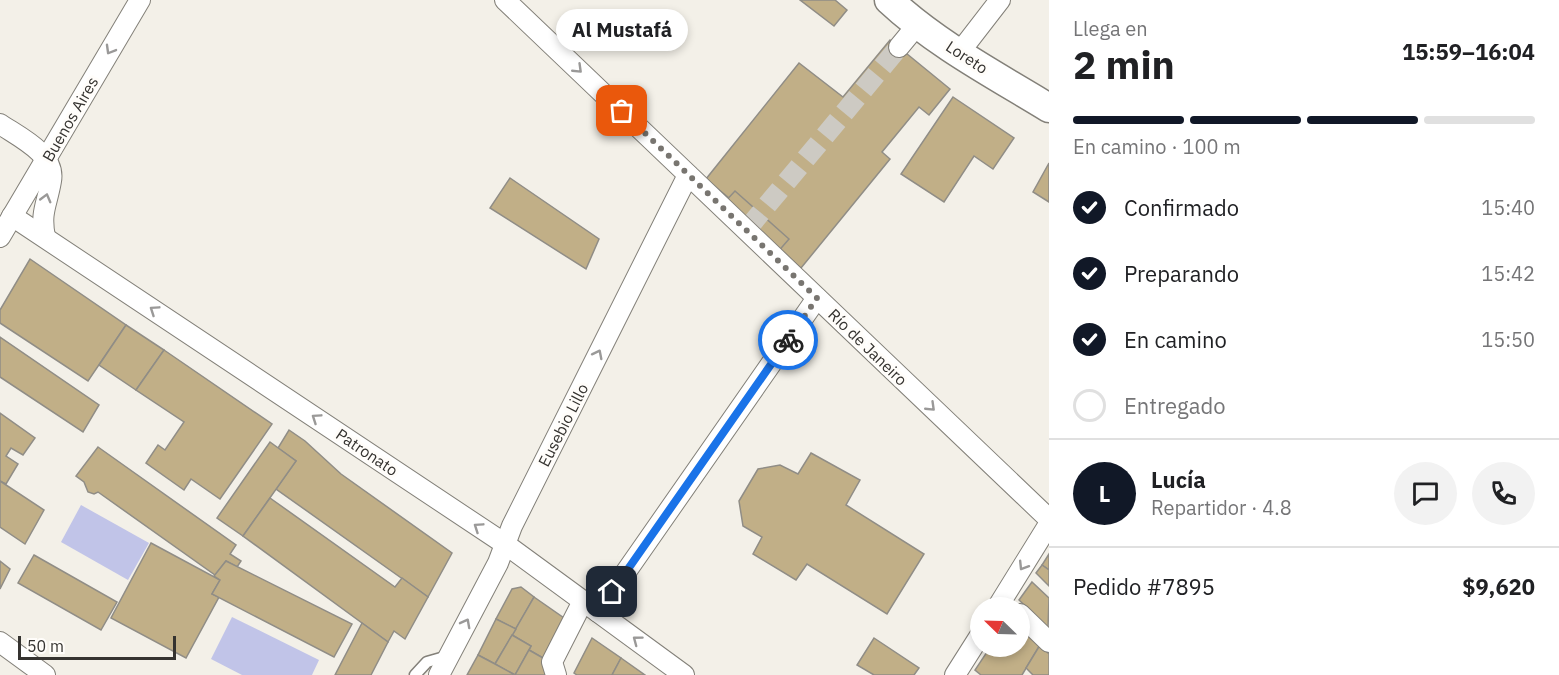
<!DOCTYPE html>
<html lang="es">
<meta charset="utf-8">
<style>
body{margin:0;font-family:"IBM Plex Sans",sans-serif;background:#f2f2f2;color:#202124;height:100vh;display:flex;flex-direction:column;font-size:22px;white-space:nowrap}
*{box-sizing:border-box;margin:0}
p{font-size:20px;color:#757577}
.icon{flex:none;width:33px;height:33px;fill:none;stroke:currentColor;stroke-width:2;stroke-linecap:round;stroke-linejoin:round}
.map{position:relative;flex:1;overflow:hidden}
.details{display:flex;flex-direction:column;background:#fff;width:510px}
.details>*{flex:none}
.needle{width:39px;rotate:293deg}
.buttons{position:absolute;left:970px;top:597px;display:grid;gap:12px}
.buttons a{display:grid;place-items:center;width:60px;height:60px;border-radius:50%;background:#fff;box-shadow:0 3px 9px #0003;font-size:30px}
.scale{position:absolute;left:18px;bottom:15px;width:158px;box-sizing:border-box;padding-left:6px;border:3px solid #353330;border-top:0;font-size:16px;line-height:21px;white-space:nowrap;color:#353330;-webkit-text-stroke:4px #fffdfa;paint-order:stroke}
.pin{position:absolute;display:grid;place-items:center;width:51px;height:51px;color:#fff;margin:-26px;border-radius:12px;box-shadow:0 3px 9px #0006}
.courier{position:absolute;display:grid;place-items:center;width:60px;height:60px;margin:-30px;border:4px solid #1a73e8;border-radius:50%;background:#fff;color:#222;box-shadow:0 2px 8px #0007}
.bubble{position:absolute;height:42px;border-radius:21px;background:#fff;box-shadow:0 3px 9px #0003;font-size:20px;font-weight:700;line-height:42px;text-align:center}
.overview em{font-style:normal;font-weight:700}
.overview div{display:flex;flex-direction:column-reverse}
.overview{display:flex;align-items:center;justify-content:space-between;height:102px;padding:0 24px}
h1{font-size:39px;font-weight:700;line-height:45px}
.bar{display:grid;grid-template-columns:repeat(4,1fr);gap:9px 6px;align-content:center;height:72px;padding:0 24px}
.bar i{height:8px;border-radius:4px;background:#e0e0e0}
.bar .selected{background:#111827}
.bar p{grid-column:span 4}
.line{display:flex;align-items:center;gap:15px;padding:0 24px;border-top:2px solid #e0e0e0}
.line div{flex:1}
.round{display:grid;place-items:center;flex:none;width:63px;height:63px;border-radius:32px;background:#f2f2f2}
ol{padding:0 24px;list-style:none}
li{display:flex;align-items:center;gap:18px;height:66px}
li p{margin-inline-start:auto}
li .icon{padding:6px;border-radius:50%;background:#111827;color:#fff;stroke-width:4}
li:last-child{color:#757577}
li i{width:33px;height:33px;border:3px solid #e0e0e0;border-radius:50%}
main{display:flex;flex:1;min-height:0}
.map>svg:first-child{display:block}
.green{fill:#c1c4e8}
.building{fill:#c1af87;stroke:#908d86;stroke-width:1.5}
.lines{fill:none;stroke-linecap:round;stroke-linejoin:round}
.street-tunnel{stroke:#cdcac3;stroke-width:20;stroke-dasharray:20 10;stroke-linecap:butt}
.lane-casing{stroke:#838079;stroke-width:13}
.street-casing{stroke:#838079;stroke-width:22}
.secondary-casing{stroke:#838079;stroke-width:31}
.lane{stroke:#fff;stroke-width:10}
.street{stroke:#fff;stroke-width:20}
.secondary{stroke:#fff;stroke-width:28}
.oneway{stroke:#9a9998}
.done{stroke:#787570;stroke-width:6;stroke-dasharray:0 10.8}
.route{stroke:#1a73e8;stroke-width:8}
.labels{text-anchor:middle;dominant-baseline:central;stroke-width:6;stroke-linejoin:round;paint-order:stroke}
.street-label{font-size:16px;fill:#353330;stroke:#fffdfa}
</style>
<main>
<div class="map">
<svg width="1049" height="675" viewBox="0 0 1049 675">
<rect width="100%" height="100%" fill="#f3f0e8"/>
<g class="green">
<polygon points="81,505 149,543 128,580 61,542"/>
<polygon points="232,617 319,660 312,675 242,675 211,659"/>
</g>
<g class="building">
<polygon points="800,0 835,0 847,10 834,26"/>
<polygon points="890,40 950,89 929,115 919,107 882,152 890,159 801,268 722,205 729,198 706,179 799,63 843,97"/>
<polygon points="953,97 1014,138 993,169 974,156 944,202 901,174"/>
<polygon points="1049,163 1049,202 1033,192"/>
<polygon points="510,178 599,239 586,269 490,208"/>
<polygon points="735,191 789,239 776,254 722,205"/>
<polygon points="30,259 126,325 88,381 0,323 0,310"/>
<polygon points="126,325 164,350 136,390 99,365"/>
<polygon points="0,337 99,405 83,432 0,377"/>
<polygon points="164,350 272,424 220,499 191,479 184,490 146,463 158,445 165,450 184,422 136,390"/>
<polygon points="0,413 35,438 23,455 11,448 6,456 18,464 6,484 0,481"/>
<polygon points="289,430 305,441 341,474 452,553 428,597 276,489 296,461 278,448"/>
<polygon points="270,442 296,461 243,536 217,518"/>
<polygon points="98,447 236,545 230,554 241,561 237,567 226,561 215,575 98,492 94,494 88,492 84,482 76,476"/>
<polygon points="811,453 860,480 846,505 924,554 887,614 807,564 796,580 753,554 762,537 743,526 739,501 758,469 780,465 798,474"/>
<polygon points="0,481 44,510 25,544 0,527"/>
<polygon points="270,498 395,587 402,578 428,597 405,639 394,631 388,642 243,536"/>
<polygon points="151,543 220,580 212,594 219,597 186,658 111,618"/>
<polygon points="1049,554 1049,570 1042,565"/>
<polygon points="34,555 117,602 101,630 18,583"/>
<polygon points="0,561 10,569 0,589"/>
<polygon points="226,561 352,624 334,657 212,594 220,580 214,576"/>
<polygon points="1042,565 1049,570 1049,586 1036,573"/>
<polygon points="1032,582 1049,598 1048,628 1019,600"/>
<polygon points="521,587 534,597 516,629 496,619 512,589"/>
<polygon points="534,597 564,618 543,658 529,650 531,646 512,635"/>
<polygon points="496,619 516,629 495,664 478,655"/>
<polygon points="362,623 388,642 371,675 335,675"/>
<polygon points="1020,625 1040,645 1022,675 981,675 975,670 991,646 1020,646"/>
<polygon points="512,635 531,646 515,675 495,664"/>
<polygon points="592,638 621,658 612,675 577,675 574,673"/>
<polygon points="874,638 919,668 914,675 874,675 857,665"/>
<polygon points="1040,645 1049,654 1049,675 1033,675 1026,668"/>
<polygon points="529,650 543,658 548,675 515,675"/>
<polygon points="478,655 495,664 515,675 467,675"/>
<polygon points="621,658 645,675 612,675"/>
</g>
<g class="lines">
<polyline class="street-tunnel" points="748,228 899,47"/>
<defs>
<polyline id="lane" points="415,675 427,662 448,656"/>
<g id="street">
<polyline points="505,0 1049,519"/>
<polyline points="899,47 918,24"/>
<polyline points="959,53 1000,0"/>
<path d="M0,124c19,13 56,30 51,57 -4,24 -11,31 -6,56"/>
<polyline points="12,216 505,544 684,675"/>
<polyline points="0,237 140,0"/>
<polyline points="997,608 1049,524"/>
<polyline points="598,612 817,298"/>
<polyline points="1020,614 1049,642"/>
<polyline points="0,642 45,675"/>
<polyline points="439,675 498,563 512,526 688,175"/>
<polyline points="556,675 552,662 554,658 583,601"/>
<polyline points="955,675 981,634"/>
</g>
<path id="secondary" d="M889,0c47,44 106,75 160,108"/>
</defs>
<use href="#lane" class="lane-casing"/>
<use href="#street" class="street-casing"/>
<use href="#secondary" class="secondary-casing"/>
<use href="#lane" class="lane"/>
<use href="#street" class="street"/>
<use href="#secondary" class="secondary"/>
</g>
<defs><path id="oneway-chevron" d="M-2-3.5L2.5 0L-2 3.5" fill="none" stroke-width="1.6" stroke-linecap="round" stroke-linejoin="round" transform="scale(1.5)"/></defs>
<g class="oneway">
<use href="#oneway-chevron" transform="translate(110 50) rotate(120)"/>
<use href="#oneway-chevron" transform="translate(578 69) rotate(44)"/>
<use href="#oneway-chevron" transform="translate(46 198) rotate(-75)"/>
<use href="#oneway-chevron" transform="translate(154 310) rotate(-146)"/>
<use href="#oneway-chevron" transform="translate(598 354) rotate(-63)"/>
<use href="#oneway-chevron" transform="translate(931 407) rotate(44)"/>
<use href="#oneway-chevron" transform="translate(316 418) rotate(-146)"/>
<use href="#oneway-chevron" transform="translate(478 527) rotate(-146)"/>
<use href="#oneway-chevron" transform="translate(1023 566) rotate(122)"/>
<use href="#oneway-chevron" transform="translate(466 623) rotate(-62)"/>
<use href="#oneway-chevron" transform="translate(637 640) rotate(-143)"/>
</g>
<g class="lines">
<polyline class="done" points="622,111 817,298 788,340"/>
<polyline class="route" points="612,592 788,340"/>
</g>
<g class="labels">
<g class="street-label">
<text transform="translate(967 57) rotate(33)">Loreto</text>
<text transform="translate(70 119) rotate(-60)">Buenos Aires</text>
<text transform="translate(868 347) rotate(44)">Río de Janeiro</text>
<text transform="translate(563 425) rotate(-63)">Eusebio Lillo</text>
<text transform="translate(367 452) rotate(34)">Patronato</text>
</g>
</g>
</svg>
<div class="buttons">
<a><svg class="needle" viewBox="-14 -14 28 28"><path d="M0-13l5 13h-10z" fill="#e53935"/><path d="M0 13l5-13h-10z" fill="#757577"/></svg></a>
</div>
<div class="scale">50 m</div>
<div class="pin" style="left:622px;top:111px;background:#ea580c"><svg class="icon" aria-label="bag" viewBox="0 0 24 24"><path d="M5 8h14l-1 12H6zM9 8a3 3 0 0 1 6 0"/></svg></div>
<div class="pin" style="left:612px;top:592px;background:#1f2937"><svg class="icon" aria-label="home" viewBox="0 0 24 24"><path d="M3 11l9-7 9 7M6 9v11h12V9"/></svg></div>
<div class="courier" style="left:788px;top:340px"><svg class="icon" aria-label="bike" viewBox="0 0 24 24"><circle cx="6" cy="16" r="4"/><circle cx="18" cy="16" r="4"/><path d="M6 16l4-8h5l3 8M10 8l3 8H6M13 5h3"/></svg></div>
<div class="bubble" style="left:556px;top:9px;width:132px">Al Mustafá</div>
</div>
<section class="details">
<div class="overview"><div><h1>2 min</h1><p>Llega en</p></div><em>15:59–16:04</em></div>
<div class="bar"><i class="selected"></i><i class="selected"></i><i class="selected"></i><i></i><p>En camino · 100 m</p></div>
<ol>
<li><svg class="icon" aria-label="check" viewBox="0 0 24 24"><path d="M5 12l5 5 9-10"/></svg>Confirmado<p>15:40</p></li>
<li><svg class="icon" aria-label="check" viewBox="0 0 24 24"><path d="M5 12l5 5 9-10"/></svg>Preparando<p>15:42</p></li>
<li><svg class="icon" aria-label="check" viewBox="0 0 24 24"><path d="M5 12l5 5 9-10"/></svg>En camino<p>15:50</p></li>
<li><i></i>Entregado</li>
</ol>
<div class="line" style="height:108px"><b class="round" style="background:#111827;color:#fff">L</b><div><b>Lucía</b><p>Repartidor · 4.8</p></div><a class="round"><svg class="icon" aria-label="chat" viewBox="0 0 24 24"><path d="M4 5h16v11H9l-5 4z"/></svg></a><a class="round"><svg class="icon" aria-label="phone" viewBox="0 0 24 24"><path d="M5 4h4l2 5-3 2q2 4 5 5l2-3 5 2v4C11 20 4 13 5 4z"/></svg></a></div>
<div class="line" style="height:78px"><div>Pedido #7895</div><b>$9,620</b></div>
</section>
</main>
